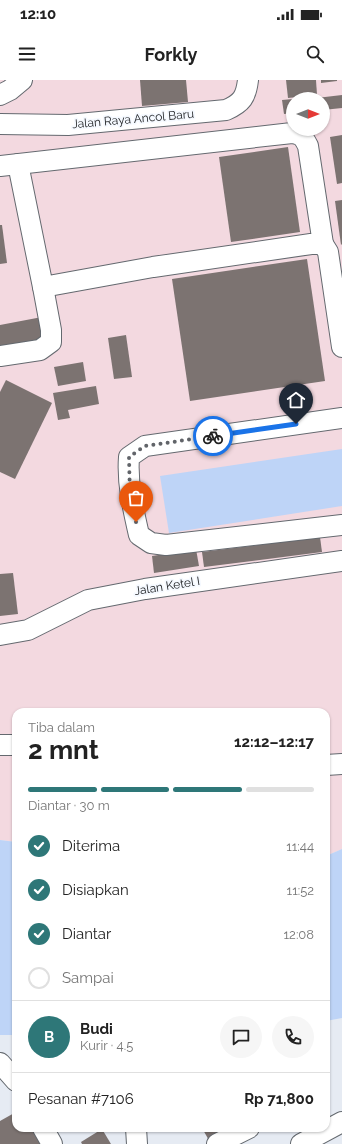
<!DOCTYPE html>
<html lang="id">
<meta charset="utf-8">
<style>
body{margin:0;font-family:Raleway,sans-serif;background:#f6f6f6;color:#222;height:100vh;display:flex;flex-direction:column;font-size:15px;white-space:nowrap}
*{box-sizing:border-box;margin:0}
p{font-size:13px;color:#767676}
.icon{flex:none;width:22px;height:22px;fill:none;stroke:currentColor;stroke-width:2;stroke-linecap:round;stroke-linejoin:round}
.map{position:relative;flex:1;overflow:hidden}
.panel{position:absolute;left:12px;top:628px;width:318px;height:424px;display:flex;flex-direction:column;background:#fff;border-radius:12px;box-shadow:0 1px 3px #0004}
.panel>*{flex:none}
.needle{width:26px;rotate:90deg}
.fabs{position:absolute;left:286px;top:12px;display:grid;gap:8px}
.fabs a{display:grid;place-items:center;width:44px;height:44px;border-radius:50%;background:#fff;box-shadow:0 1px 3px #0004;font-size:20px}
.pin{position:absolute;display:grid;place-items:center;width:34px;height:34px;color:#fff;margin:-41px -17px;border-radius:50% 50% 50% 0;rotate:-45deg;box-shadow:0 0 4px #0007}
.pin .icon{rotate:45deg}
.courier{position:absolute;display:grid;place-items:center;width:40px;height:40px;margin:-20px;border:3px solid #1a73e8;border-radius:50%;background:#fff;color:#222;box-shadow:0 1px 5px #0007}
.headline em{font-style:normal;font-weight:700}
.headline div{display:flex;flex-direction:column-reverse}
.headline{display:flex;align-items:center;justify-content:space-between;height:68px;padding:0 16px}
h1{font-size:26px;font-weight:700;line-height:30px}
.bar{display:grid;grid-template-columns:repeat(4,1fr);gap:6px 4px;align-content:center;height:48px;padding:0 16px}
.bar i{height:5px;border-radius:3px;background:#e0e0e0}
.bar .selected{background:#2e7778}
.bar p{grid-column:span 4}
.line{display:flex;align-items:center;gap:10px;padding:0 16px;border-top:1px solid #e0e0e0}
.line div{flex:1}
.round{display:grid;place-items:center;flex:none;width:42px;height:42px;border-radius:21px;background:#f6f6f6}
ol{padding:0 16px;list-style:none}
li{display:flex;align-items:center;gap:12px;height:44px}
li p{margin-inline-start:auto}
li .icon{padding:4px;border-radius:50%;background:#2e7778;color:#fff;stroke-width:4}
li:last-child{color:#767676}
li i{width:22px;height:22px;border:2px solid #e0e0e0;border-radius:50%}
.status{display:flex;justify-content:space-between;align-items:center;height:28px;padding:0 20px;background:#fff;direction:ltr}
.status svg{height:11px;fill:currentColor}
header{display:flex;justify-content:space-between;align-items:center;height:52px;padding:0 16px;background:#fff;font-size:18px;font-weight:700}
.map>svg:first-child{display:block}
.industrial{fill:#f3d9e0;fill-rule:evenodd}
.water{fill:#bed4f7}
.building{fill:#7c7371}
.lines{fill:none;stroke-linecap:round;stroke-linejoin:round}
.minor-casing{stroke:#64696f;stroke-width:22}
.minor{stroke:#fff;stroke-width:20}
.done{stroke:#616469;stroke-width:4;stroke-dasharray:0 7.2}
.route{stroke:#1a73e8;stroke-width:5}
.labels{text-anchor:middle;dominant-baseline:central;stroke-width:3.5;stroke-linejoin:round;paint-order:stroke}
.street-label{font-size:12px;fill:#1a1c1f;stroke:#f5f9ff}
</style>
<div class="status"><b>12:10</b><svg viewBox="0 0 49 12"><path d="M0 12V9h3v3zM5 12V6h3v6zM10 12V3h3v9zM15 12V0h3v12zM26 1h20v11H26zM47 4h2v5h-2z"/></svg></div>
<header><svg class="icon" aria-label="menu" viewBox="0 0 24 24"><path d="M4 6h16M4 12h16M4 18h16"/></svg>Forkly<svg class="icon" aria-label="search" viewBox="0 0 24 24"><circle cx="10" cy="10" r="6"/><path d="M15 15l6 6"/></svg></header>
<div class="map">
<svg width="342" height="1064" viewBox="0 0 342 1064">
<rect width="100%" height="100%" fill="#e6ebf3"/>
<path class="industrial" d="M0,0h342v769l-16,7v-144h-310v130l-16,-2zM293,19h30v30h-30z"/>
<g class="water">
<polygon points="342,369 342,426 169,453 160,396"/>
<polygon points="0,760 16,762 16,955 0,955"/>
<polygon points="342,769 342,938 326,941 326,776"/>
</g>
<g class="building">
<polygon points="140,0 186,0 188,22 142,26"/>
<polygon points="286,0 316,0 317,15 288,18"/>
<polygon points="321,0 337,0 337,1 321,3"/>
<polygon points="342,15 342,28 323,30 323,19 308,19"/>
<polygon points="293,19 293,33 284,34 282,20"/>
<polygon points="342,55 342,103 337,104 330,57"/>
<polygon points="288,67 300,152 231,162 219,77"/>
<polygon points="342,120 342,164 341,165 335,121"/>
<polygon points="0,145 2,145 7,183 0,184"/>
<polygon points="307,179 325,301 190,321 172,199"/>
<polygon points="42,237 46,260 0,269 0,245"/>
<polygon points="126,255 132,297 114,299 108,258"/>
<polygon points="83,282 86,301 58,306 54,287"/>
<polygon points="6,300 52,323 15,399 0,392 0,312"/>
<polygon points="96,306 99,324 68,330 70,338 58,340 53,313"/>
<polygon points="320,457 322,472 204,487 202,472"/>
<polygon points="196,469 199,486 154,493 152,476"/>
<polygon points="13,493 18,534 0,536 0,494"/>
<polygon points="16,1032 16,1048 37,1048 46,1064 0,1064 0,1041"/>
<polygon points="202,1048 240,1048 211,1064"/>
<polygon points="102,1049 111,1064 82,1064 81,1062"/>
</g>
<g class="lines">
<defs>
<g id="minor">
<polyline points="0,15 10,10 22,0"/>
<path d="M0,44l68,1 158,-15c16,-7 20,-13 22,-30"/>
<polyline points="18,84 43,207 153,187 311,164 323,164 328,172 342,267"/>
<path d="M0,86l292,-33c10,1 12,5 16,13l15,98"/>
<polyline points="0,276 40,270 51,262 51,250 43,207"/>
<path d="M342,338l-197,28 -16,11c-2,26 4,52 10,78l12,8 15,2 176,-20"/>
<polyline points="0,555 28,550 88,520 145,509 342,481"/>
<polyline points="0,665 16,665"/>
<polyline points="326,685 342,684"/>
<polyline points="0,983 16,1001"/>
<polyline points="43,1048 52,1064"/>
<polyline points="136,1048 137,1064"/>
<polyline points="217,1064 249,1048"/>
<polyline points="301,1064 342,1042"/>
</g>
</defs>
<use href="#minor" class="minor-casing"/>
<use href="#minor" class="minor"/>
</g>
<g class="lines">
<polyline class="done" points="136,442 130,417 129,377 145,366 213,356"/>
<polyline class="route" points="213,356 296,344"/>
</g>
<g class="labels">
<g class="street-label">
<text transform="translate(133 39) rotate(-5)">Jalan Raya Ancol Baru</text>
<text transform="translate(167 506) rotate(-9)">Jalan Ketel I</text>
</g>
</g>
</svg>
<div class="fabs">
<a><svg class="needle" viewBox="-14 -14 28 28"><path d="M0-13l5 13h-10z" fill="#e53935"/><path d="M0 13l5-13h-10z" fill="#767676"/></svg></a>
</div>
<div class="pin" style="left:136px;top:442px;background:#ea580c"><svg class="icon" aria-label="bag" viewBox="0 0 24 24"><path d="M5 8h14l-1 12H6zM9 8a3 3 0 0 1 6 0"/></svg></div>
<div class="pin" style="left:296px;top:344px;background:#1f2937"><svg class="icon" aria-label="home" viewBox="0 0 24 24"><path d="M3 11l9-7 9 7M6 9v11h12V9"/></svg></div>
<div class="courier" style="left:213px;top:356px"><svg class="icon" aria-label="bike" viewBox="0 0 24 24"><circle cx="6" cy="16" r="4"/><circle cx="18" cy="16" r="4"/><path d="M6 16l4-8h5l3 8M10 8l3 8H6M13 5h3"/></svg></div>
<section class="panel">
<div class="headline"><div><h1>2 mnt</h1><p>Tiba dalam</p></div><em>12:12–12:17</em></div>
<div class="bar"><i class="selected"></i><i class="selected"></i><i class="selected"></i><i></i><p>Diantar · 30 m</p></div>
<ol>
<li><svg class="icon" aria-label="check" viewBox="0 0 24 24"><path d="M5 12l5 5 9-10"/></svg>Diterima<p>11:44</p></li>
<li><svg class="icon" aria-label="check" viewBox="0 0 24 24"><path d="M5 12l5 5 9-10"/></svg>Disiapkan<p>11:52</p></li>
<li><svg class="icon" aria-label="check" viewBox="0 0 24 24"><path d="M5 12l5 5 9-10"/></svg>Diantar<p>12:08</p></li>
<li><i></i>Sampai</li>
</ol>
<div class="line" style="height:72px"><b class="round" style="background:#2e7778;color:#fff">B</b><div><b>Budi</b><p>Kurir · 4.5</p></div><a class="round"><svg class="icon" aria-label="chat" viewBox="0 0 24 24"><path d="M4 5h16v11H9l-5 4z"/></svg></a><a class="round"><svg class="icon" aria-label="phone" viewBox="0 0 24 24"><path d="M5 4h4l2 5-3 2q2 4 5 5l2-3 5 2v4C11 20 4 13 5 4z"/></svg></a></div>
<div class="line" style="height:52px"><div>Pesanan #7106</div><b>Rp 71,800</b></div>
</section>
</div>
